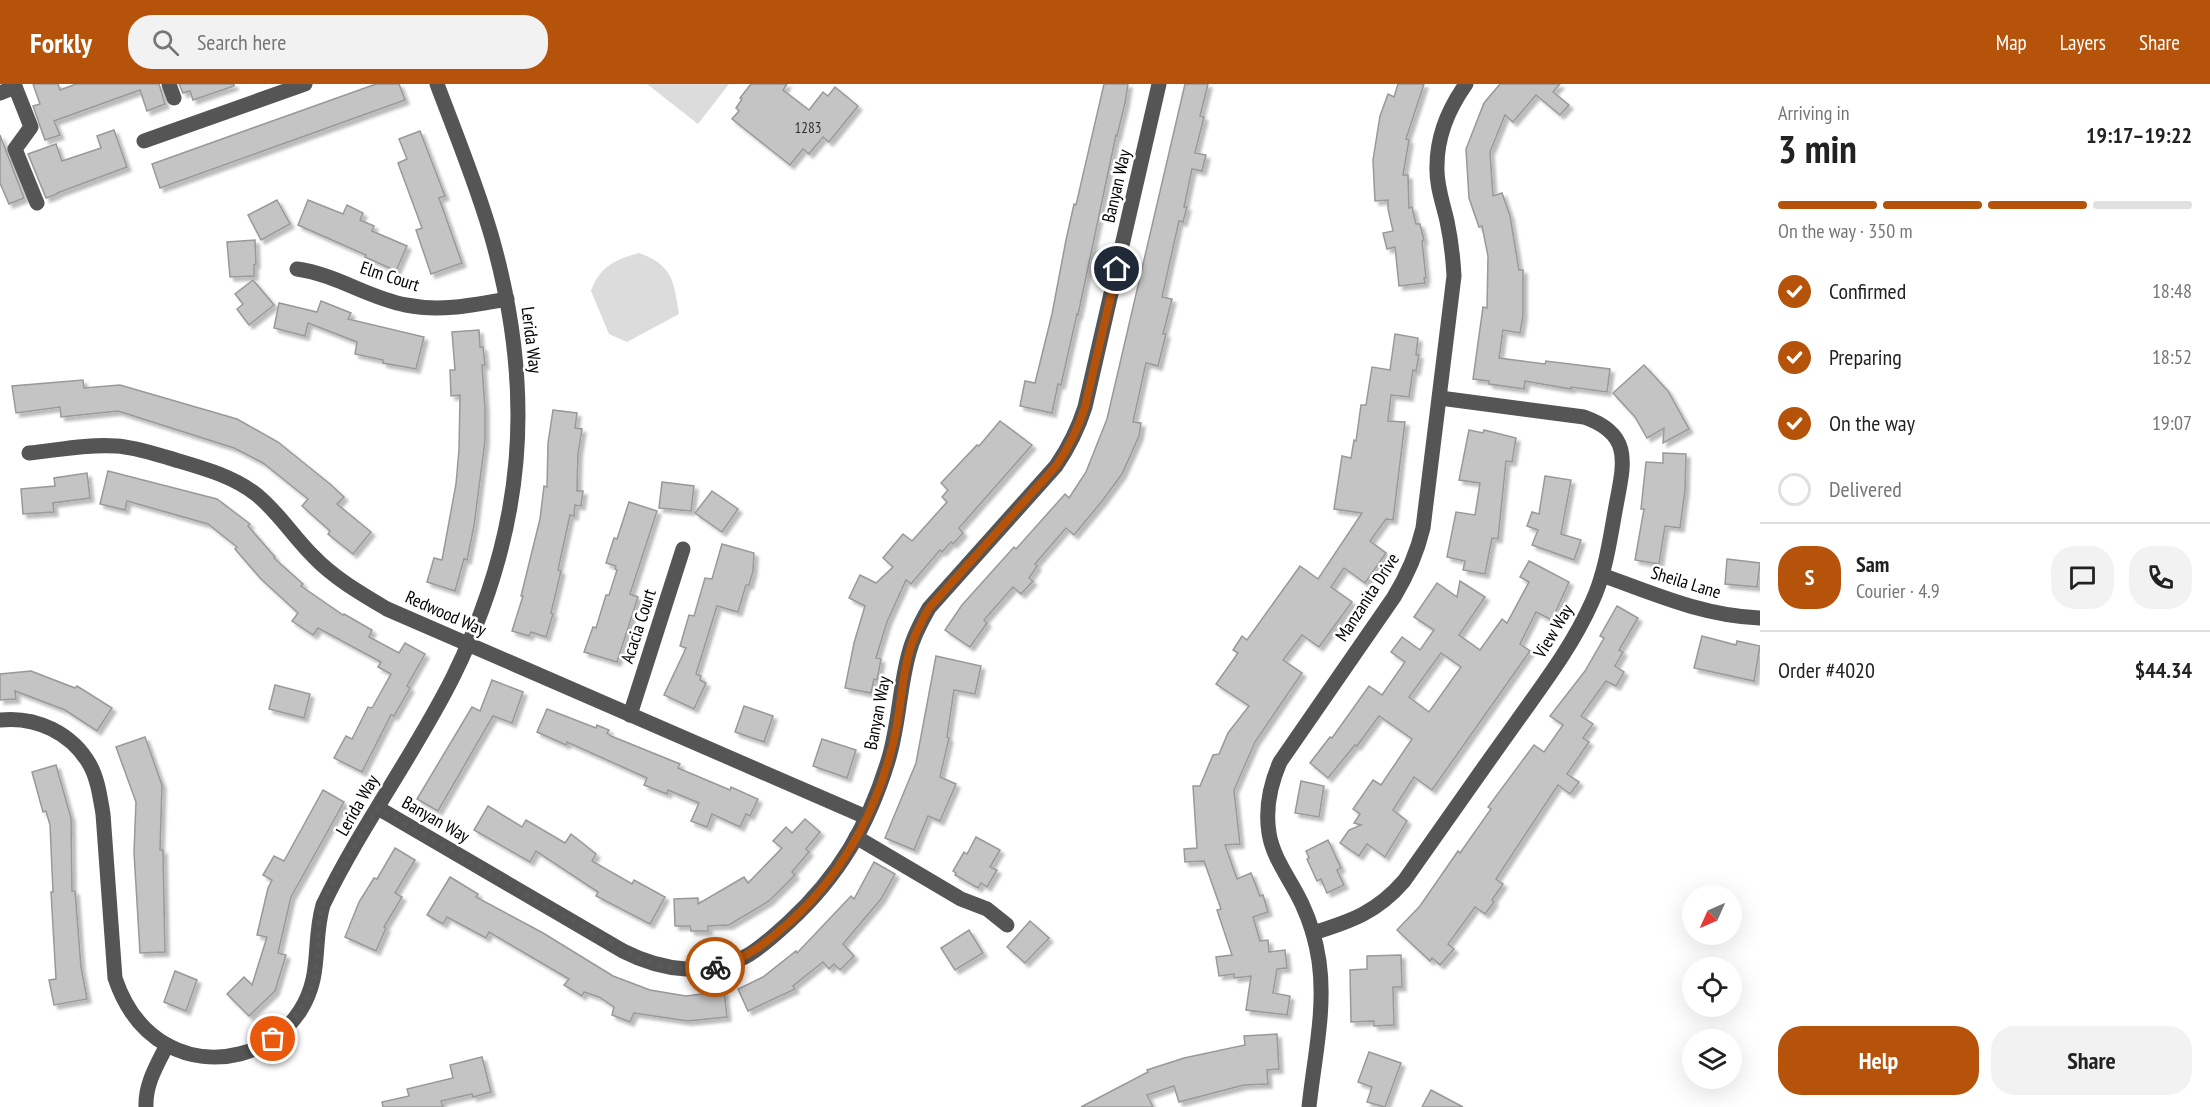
<!DOCTYPE html>
<meta charset="utf-8">
<style>
body{margin:0;font-family:"PT Sans Narrow",sans-serif;background:#f2f2f2;color:#222;height:100vh;display:flex;flex-direction:column;font-size:22px;white-space:nowrap}
*{box-sizing:border-box;margin:0}
p{font-size:20px;color:#767676}
.icon{flex:none;width:33px;height:33px;fill:none;stroke:currentColor;stroke-width:2;stroke-linecap:round;stroke-linejoin:round}
.map{position:relative;flex:1;overflow:hidden}
.sheet{display:flex;flex-direction:column;background:#fff;width:450px}
.sheet>*{flex:none}
.needle{width:39px;rotate:225deg}
.fabs{position:absolute;left:1682px;top:801px;display:grid;gap:12px}
.fabs a{display:grid;place-items:center;width:60px;height:60px;border-radius:50%;background:#fff;box-shadow:0 6px 24px #0002;font-size:30px}
.pin{position:absolute;display:grid;place-items:center;width:51px;height:51px;color:#fff;margin:-26px;border:3px solid #fff;border-radius:50%;box-shadow:0 2px 6px #0007}
.courier{position:absolute;display:grid;place-items:center;width:60px;height:60px;margin:-30px;border:4px solid #b45309;border-radius:50%;background:#fff;color:#222;box-shadow:0 2px 8px #0007}
.headline em{font-style:normal;font-weight:800}
.headline div{display:flex;flex-direction:column-reverse}
.headline{display:flex;align-items:center;justify-content:space-between;height:102px;padding:0 18px}
h1{font-size:39px;font-weight:800;line-height:45px}
.bar{display:grid;grid-template-columns:repeat(4,1fr);gap:9px 6px;align-content:center;height:72px;padding:0 18px}
.bar i{height:8px;border-radius:4px;background:#e0e0e0}
.bar .selected{background:#b45309}
.bar p{grid-column:span 4}
.line{display:flex;align-items:center;gap:15px;padding:0 18px;border-top:2px solid #e0e0e0}
.line div{flex:1}
.round{display:grid;place-items:center;flex:none;width:63px;height:63px;border-radius:24px;background:#f2f2f2}
ol{padding:0 18px;list-style:none}
li{display:flex;align-items:center;gap:18px;height:66px}
li p{margin-inline-start:auto}
li .icon{padding:6px;border-radius:50%;background:#b45309;color:#fff;stroke-width:4}
li:last-child{color:#767676}
li i{width:33px;height:33px;border:3px solid #e0e0e0;border-radius:50%}
.button{display:flex;gap:12px;margin-top:auto;padding:12px 18px}
.button a{flex:1;height:69px;border-radius:24px;background:#b45309;color:#fff;font-size:24px;font-weight:800;line-height:69px;text-align:center}
.button a+a{background:#f2f2f2;color:#222}
header{display:flex;align-items:center;gap:36px;box-sizing:border-box;height:84px;padding:0 30px;background:#b45309;color:#fff}
header strong{font-size:28px}
nav{display:flex;gap:33px;margin-inline-start:auto;font-size:21px}
.search{width:420px;height:54px;background:#f2f2f2;display:flex;align-items:center;gap:15px;box-sizing:border-box;padding:0 21px;border-radius:24px;color:#767676;font-size:22px}
main{display:flex;flex:1;min-height:0}
.map>svg:first-child{display:block}
.green{fill:#dcdcdc}
.building{fill:#c4c4c4;stroke:#999;stroke-width:1.5;fill-rule:evenodd;filter:url(#shadow)}
.lines{fill:none;stroke-linecap:round;stroke-linejoin:round}
.minor{stroke:#555;stroke-width:15}
.done{stroke:#595959;stroke-width:6;stroke-dasharray:0 10.8}
.route{stroke:#b45309;stroke-width:8}
.labels{text-anchor:middle;dominant-baseline:central;stroke-width:5;stroke-linejoin:round;paint-order:stroke}
.number-label{font-size:15px;fill:#313131}
.street-label{font-size:18px;fill:#000;stroke:#fff}
</style>
<header>
<strong>Forkly</strong>
<div class="search"><svg class="icon" aria-label="search" viewBox="0 0 24 24"><circle cx="10" cy="10" r="6"/><path d="M15 15l6 6"/></svg>Search here</div>
<nav><a>Map</a><a>Layers</a><a>Share</a></nav>
</header>
<main>
<div class="map">
<svg width="1760" height="1023" viewBox="0 0 1760 1023">
<defs>
<filter id="shadow"><feDropShadow dx="4" dy="4" stdDeviation="1.5" flood-color="#0004"/></filter>
</defs>
<rect width="100%" height="100%" fill="#fff"/>
<g class="green">
<polygon points="647,0 729,0 698,40"/>
<path d="M639,169c34,12 35,29 40,61l-52,28 -18,-8 -18,-43c8,-23 24,-32 48,-38z"/>
</g>
<g class="building">
<polygon points="33,0 58,0 60,6 76,0 159,0 165,20 147,27 140,6 54,37 60,51 45,56 33,22 40,20"/>
<polygon points="179,0 234,0 234,2 193,16 190,7 183,9"/>
<polygon points="376,0 399,0 405,16 160,104 152,80"/>
<polygon points="751,0 787,0 783,6 809,26 823,8 828,12 835,3 858,22 829,58 823,53 809,70 803,65 790,81 732,35 739,27 736,24 742,15 740,14"/>
<polygon points="1104,0 1128,0 1125,19 1117,52 1116,51 1078,231 1077,230 1061,301 1058,300 1052,329 1020,322 1025,297 1035,299 1052,230 1066,156 1074,120 1076,121"/>
<polygon points="1185,0 1208,0 1200,32 1204,33 1195,69 1206,71 1202,87 1192,85 1184,123 1187,123 1183,138 1179,137 1162,213 1172,215 1163,250 1166,250 1158,282 1146,279 1133,338 1141,339 1139,352 1122,390 1103,416 1074,451 1066,444 1035,480 1037,482 1029,494 1033,497 1021,510 1013,503 984,536 987,539 970,563 945,546 962,521 1014,463 1016,465 1065,410 1069,414 1086,388 1107,335"/>
<polygon points="1398,0 1424,0 1406,55 1409,56 1403,91 1408,91 1409,124 1412,123 1416,140 1420,140 1424,156 1422,157 1426,194 1424,194 1425,199 1399,202 1395,163 1387,165 1383,149 1393,147 1388,125 1388,116 1375,117 1373,76 1380,32 1388,10 1394,13"/>
<polygon points="1500,0 1560,0 1553,8 1569,21 1560,31 1536,11 1513,38 1505,31 1490,68 1493,112 1502,109 1510,132 1519,186 1523,186 1523,231 1520,249 1503,246 1499,274 1545,280 1546,277 1610,285 1607,308 1571,303 1571,305 1525,297 1524,305 1489,300 1489,297 1473,295 1483,223 1487,224 1488,172 1482,142 1479,143 1469,114 1466,65 1484,19"/>
<polygon points="114,46 127,83 57,109 57,110 46,114 28,70 56,60 62,77 101,64 97,52"/>
<polygon points="420,47 445,112 439,114 462,179 431,190 416,146 422,144 398,79 407,75 399,55"/>
<polygon points="0,51 24,114 9,120 0,99"/>
<polygon points="277,116 290,140 261,156 248,131"/>
<polygon points="308,116 343,130 347,121 363,129 360,136 374,142 372,147 407,162 396,187 365,173 366,171 298,141"/>
<polygon points="255,156 256,180 254,181 254,192 230,193 227,158"/>
<polygon points="253,196 274,221 249,241 237,225 243,220 235,210"/>
<polygon points="321,217 351,229 348,235 424,253 416,285 383,279 383,276 355,270 357,258 308,239 305,252 274,244 279,219 317,228"/>
<polygon points="479,246 480,263 483,263 485,281 482,281 485,324 485,357 474,442 467,476 464,475 455,507 427,498 434,474 442,476 456,400 459,366 460,311 451,312 450,286 455,286 452,248"/>
<polygon points="1395,250 1418,254 1416,271 1419,271 1416,287 1413,286 1409,313 1391,311 1388,337 1405,338 1393,436 1386,435 1370,457 1386,469 1365,499 1344,484 1331,503 1352,518 1319,563 1302,551 1283,576 1302,589 1255,658 1234,706 1240,760 1225,761 1237,795 1251,789 1260,812 1263,811 1268,828 1253,833 1260,857 1268,856 1269,868 1285,866 1287,884 1277,885 1273,909 1290,912 1287,931 1246,926 1251,892 1234,894 1234,890 1219,892 1216,873 1232,871 1217,826 1221,825 1204,777 1185,778 1184,765 1197,764 1193,702 1200,702 1213,671 1219,670 1228,649 1249,622 1216,600 1238,569 1233,566 1242,552 1247,556 1300,482 1318,495 1362,429 1334,425 1342,372 1351,374 1354,356 1356,357 1361,321 1366,321 1372,283 1390,286"/>
<polygon points="1644,281 1668,307 1689,345 1663,359 1664,344 1647,354 1635,333 1613,309"/>
<polygon points="83,296 84,304 120,301 237,335 278,358 330,400 344,413 337,420 371,448 353,470 328,450 330,447 302,422 308,415 263,379 234,364 118,327 61,333 60,323 16,329 12,302"/>
<polygon points="553,326 577,329 575,344 582,345 578,370 577,407 583,407 581,422 575,421 574,432 570,431 558,486 561,487 551,529 553,530 546,553 531,548 529,552 512,547 523,512 521,512 540,435 544,402 547,403 548,359"/>
<polygon points="1000,337 1032,361 959,444 963,449 953,460 951,458 942,468 940,466 911,500 906,496 887,538 876,574 881,575 877,596 874,595 871,609 845,604 854,559 865,522 849,514 860,491 876,499 893,483 883,474 903,450 912,457 947,418 942,413 948,406 941,399 977,361 979,362"/>
<polygon points="1469,346 1483,349 1484,346 1516,354 1512,378 1506,377 1498,455 1492,454 1485,490 1463,486 1465,477 1447,473 1456,428 1475,431 1480,399 1459,396"/>
<polygon points="1663,369 1686,370 1685,406 1680,444 1665,442 1659,480 1635,476 1644,425 1641,425 1646,378 1663,379"/>
<polygon points="108,387 217,415 250,440 248,442 275,473 274,474 303,500 301,502 343,531 344,530 372,546 369,553 399,569 405,559 425,570 407,602 410,604 394,632 391,631 362,688 334,674 346,652 352,655 368,623 372,624 391,590 378,583 381,578 318,544 313,551 292,537 298,529 261,495 235,465 237,463 208,440 127,417 125,426 100,420"/>
<polygon points="87,389 90,414 53,419 54,428 23,430 21,405 55,402 54,394"/>
<polygon points="1545,392 1571,396 1561,450 1581,456 1574,476 1532,461 1538,446 1527,442 1532,428 1539,430"/>
<polygon points="662,398 694,402 691,427 659,424"/>
<polygon points="712,407 738,425 722,448 695,429"/>
<polygon points="629,418 657,427 630,510 638,513 617,578 584,568 593,543 596,544 606,511 609,511 617,486 615,485 616,482 606,479 614,454 617,455"/>
<polygon points="722,460 754,469 753,487 749,501 746,501 738,528 717,522 696,590 701,592 700,596 706,599 694,625 664,611 686,564 680,562 689,531 694,532 705,494 712,495"/>
<polygon points="1727,475 1760,479 1757,503 1725,500"/>
<path d="M1529,477l40,21 -17,38 -16,-8 -16,32 10,7 -98,139 -18,-13 -21,33 14,11 -22,36 -18,-13 -8,12 -19,-13 9,-13 12,-5 -7,-2 6,-9 -7,-5 20,-29 8,5 31,-46 -33,-23 -22,30 -2,-1 -27,33 -18,-15 20,-26 2,1 37,-52 13,9 23,-33 -14,-10 11,-15 18,13 14,-20 -20,-13 23,-34 20,14 3,-16 25,16 -26,38 21,15 22,-31 5,4 22,-41 -9,-5zM1441,569l20,14 -32,45 -20,-15z"/>
<polygon points="1617,522 1638,534 1619,566 1623,568 1615,582 1624,588 1616,602 1606,597 1581,632 1593,640 1583,654 1589,658 1567,690 1579,698 1570,710 1558,701 1496,795 1503,800 1492,816 1494,818 1485,830 1475,823 1448,860 1454,865 1440,881 1432,874 1430,877 1397,846 1420,822 1458,767 1460,769 1491,725 1488,723 1534,661 1544,668 1563,641 1550,632 1585,587 1604,554 1600,552"/>
<polygon points="1702,552 1736,561 1737,557 1760,562 1754,597 1694,584"/>
<polygon points="936,572 981,582 975,610 954,606 947,653 949,654 940,693 956,700 940,737 928,732 914,766 885,754 916,679"/>
<polygon points="31,587 75,604 77,602 112,624 97,647 65,626 15,607 16,615 0,616 0,590"/>
<polygon points="492,596 523,608 512,639 493,632 438,727 417,715 472,623 480,627"/>
<polygon points="275,601 310,610 304,634 269,625"/>
<polygon points="744,622 773,632 764,658 735,648"/>
<polygon points="547,625 596,644 597,641 609,646 607,649 611,652 680,680 678,684 730,706 731,703 758,715 750,732 746,730 740,743 712,730 707,743 691,737 699,719 668,706 667,710 644,701 647,694 567,658 566,661 537,648"/>
<polygon points="145,653 162,701 160,766 163,766 165,868 140,869 134,768 136,718 116,663"/>
<polygon points="822,655 856,666 847,694 813,682"/>
<polygon points="56,681 71,734 72,807 75,807 81,883 87,915 54,921 49,896 56,895 51,808 53,808 50,741 46,727 43,728 32,688"/>
<polygon points="1301,697 1324,702 1319,733 1295,729"/>
<polygon points="323,706 344,718 291,813 278,869 286,871 275,907 249,932 227,910 244,893 252,901 267,853 257,851 268,804 272,796 263,791 274,772 284,777"/>
<polygon points="488,722 522,743 526,736 565,759 571,750 596,770 592,777 632,800 634,796 665,813 650,840 596,812 598,808 536,767 530,778 474,746"/>
<polygon points="805,735 820,748 806,765 809,768 792,788 795,791 769,817 729,841 708,842 708,847 691,847 690,842 675,842 674,815 698,814 698,820 744,793 748,799 782,764 773,757 786,743 792,749"/>
<polygon points="976,753 1000,766 990,783 997,786 987,803 981,799 978,804 955,791 956,789 953,787 964,768 967,770"/>
<polygon points="1328,756 1341,784 1337,786 1344,801 1327,809 1321,795 1317,797 1307,775 1309,774 1306,767"/>
<polygon points="395,764 415,776 395,809 402,813 384,843 386,844 376,867 345,853 359,818 374,794 377,795"/>
<polygon points="874,778 895,790 881,815 843,860 854,872 840,886 834,880 829,885 823,878 793,902 795,905 748,927 738,905 763,893 796,867 797,869 851,812 854,815"/>
<polygon points="450,793 478,810 476,813 543,849 613,892 650,906 686,912 724,907 727,933 688,937 634,929 630,938 612,931 614,923 599,913 584,908 582,912 564,901 569,895 489,848 486,854 447,833 443,840 427,831"/>
<polygon points="1030,837 1049,854 1025,879 1007,863"/>
<polygon points="969,846 983,869 955,886 941,864"/>
<polygon points="1401,871 1402,903 1393,903 1394,941 1374,942 1374,937 1351,938 1350,886 1367,885 1367,872"/>
<polygon points="175,887 197,896 186,927 164,918"/>
<polygon points="1277,950 1279,985 1267,986 1268,1000 1244,1001 1179,1018 1174,1002 1147,1011 1153,1023 1081,1023 1148,988 1147,986 1184,974 1245,961 1244,952"/>
<polygon points="1369,968 1401,979 1385,1023 1367,1018 1372,1003 1358,998"/>
<polygon points="482,973 491,1008 473,1013 472,1010 441,1017 443,1023 383,1023 382,1018 409,1012 407,1005 453,994 450,981"/>
<polygon points="1431,1006 1463,1023 1422,1023"/>
</g>
<g class="lines">
<g class="minor">
<polyline points="14,0 31,43 15,65 37,119"/>
<polyline points="169,0 174,14"/>
<polyline points="0,9 15,3"/>
<polyline points="144,57 305,0"/>
<path d="M297,185c41,6 71,29 109,36 35,7 67,0 101,-6"/>
<path d="M29,369c29,-3 58,-9 87,-7 18,1 36,7 53,12 30,9 63,17 88,37 21,17 36,41 56,61 21,22 47,37 74,53l479,208"/>
<path d="M1602,491c52,19 102,41 158,43"/>
<polyline points="630,631 683,465"/>
<path d="M0,636c36,-4 72,13 90,45 8,15 10,32 13,49l12,164c9,27 25,52 52,67 46,25 104,10 133,-34 23,-36 12,-68 23,-106 38,-79 91,-150 130,-228 72,-146 83,-283 39,-439 -15,-53 -36,-103 -55,-154"/>
<path d="M378,724l245,143c39,20 87,27 127,3 14,-9 26,-20 39,-32 50,-46 79,-96 99,-161 11,-35 11,-72 21,-108 4,-16 12,-31 20,-45l127,-142c13,-19 22,-37 29,-59l74,-323"/>
<polyline points="856,753 961,815 987,825 1007,841"/>
<path d="M1313,849c39,-12 64,-21 91,-52 38,-54 75,-107 113,-160 27,-38 56,-76 75,-119 14,-30 18,-64 24,-96 8,-43 17,-72 -32,-89l-144,-19"/>
<path d="M146,1023c-1,-23 11,-42 21,-62"/>
<path d="M1309,1023c5,-48 17,-98 10,-146 -3,-20 -9,-40 -17,-57 -11,-24 -29,-45 -33,-71 -4,-25 1,-48 11,-71l114,-165c14,-23 23,-44 29,-69l31,-252c-1,-19 -3,-36 -7,-55 -4,-18 -11,-36 -10,-55 0,-29 12,-58 29,-82"/>
</g>
</g>
<g class="lines">
<path class="done" d="M273,955c24,-21 42,-46 44,-79 1,-19 -1,-36 6,-55 12,-30 38,-69 55,-97l266,153c23,7 46,11 71,6"/>
<path class="route" d="M715,883c32,-7 53,-26 77,-47 54,-50 89,-117 104,-190 5,-25 6,-52 13,-77 4,-16 12,-31 20,-45l127,-142c13,-19 22,-37 29,-59l32,-138"/>
</g>
<g class="labels">
<g class="number-label">
<text x="808" y="43">1283</text>
</g>
<g class="street-label">
<text transform="translate(1116 102) rotate(-77)">Banyan Way</text>
<text transform="translate(390 192) rotate(18)">Elm Court</text>
<text transform="translate(532 256) rotate(83)">Lerida Way</text>
<text transform="translate(1686 498) rotate(17)">Sheila Lane</text>
<text transform="translate(1367 513) rotate(-57)">Manzanita Drive</text>
<text transform="translate(446 529) rotate(24)">Redwood Way</text>
<text transform="translate(638 542) rotate(-72)">Acacia Court</text>
<text transform="translate(1553 547) rotate(-59)">View Way</text>
<text transform="translate(877 629) rotate(-79)">Banyan Way</text>
<text transform="translate(357 721) rotate(-60)">Lerida Way</text>
<text transform="translate(436 735) rotate(30)">Banyan Way</text>
</g>
</g>
</svg>
<div class="fabs">
<a><svg class="needle" viewBox="-14 -14 28 28"><path d="M0-13l5 13h-10z" fill="#e53935"/><path d="M0 13l5-13h-10z" fill="#767676"/></svg></a>
<a><svg class="icon" aria-label="locate" viewBox="0 0 24 24"><circle cx="12" cy="12" r="6"/><path d="M12 2v4M12 18v4M2 12h4M18 12h4"/></svg></a>
<a><svg class="icon" aria-label="layers" viewBox="0 0 24 24"><path d="M12 4l9 5-9 5-9-5zM3 14l9 5 9-5"/></svg></a>
</div>
<div class="pin" style="left:273px;top:955px;background:#ea580c"><svg class="icon" aria-label="bag" viewBox="0 0 24 24"><path d="M5 8h14l-1 12H6zM9 8a3 3 0 0 1 6 0"/></svg></div>
<div class="pin" style="left:1117px;top:185px;background:#1f2937"><svg class="icon" aria-label="home" viewBox="0 0 24 24"><path d="M3 11l9-7 9 7M6 9v11h12V9"/></svg></div>
<div class="courier" style="left:715px;top:883px"><svg class="icon" aria-label="bike" viewBox="0 0 24 24"><circle cx="6" cy="16" r="4"/><circle cx="18" cy="16" r="4"/><path d="M6 16l4-8h5l3 8M10 8l3 8H6M13 5h3"/></svg></div>
</div>
<section class="sheet">
<div class="headline"><div><h1>3 min</h1><p>Arriving in</p></div><em>19:17–19:22</em></div>
<div class="bar"><i class="selected"></i><i class="selected"></i><i class="selected"></i><i></i><p>On the way · 350 m</p></div>
<ol>
<li><svg class="icon" aria-label="check" viewBox="0 0 24 24"><path d="M5 12l5 5 9-10"/></svg>Confirmed<p>18:48</p></li>
<li><svg class="icon" aria-label="check" viewBox="0 0 24 24"><path d="M5 12l5 5 9-10"/></svg>Preparing<p>18:52</p></li>
<li><svg class="icon" aria-label="check" viewBox="0 0 24 24"><path d="M5 12l5 5 9-10"/></svg>On the way<p>19:07</p></li>
<li><i></i>Delivered</li>
</ol>
<div class="line" style="height:108px"><b class="round" style="background:#b45309;color:#fff">S</b><div><b>Sam</b><p>Courier · 4.9</p></div><a class="round"><svg class="icon" aria-label="chat" viewBox="0 0 24 24"><path d="M4 5h16v11H9l-5 4z"/></svg></a><a class="round"><svg class="icon" aria-label="phone" viewBox="0 0 24 24"><path d="M5 4h4l2 5-3 2q2 4 5 5l2-3 5 2v4C11 20 4 13 5 4z"/></svg></a></div>
<div class="line" style="height:78px"><div>Order #4020</div><b>$44.34</b></div>
<div class="button"><a>Help</a><a>Share</a></div>
</section>
</main>
